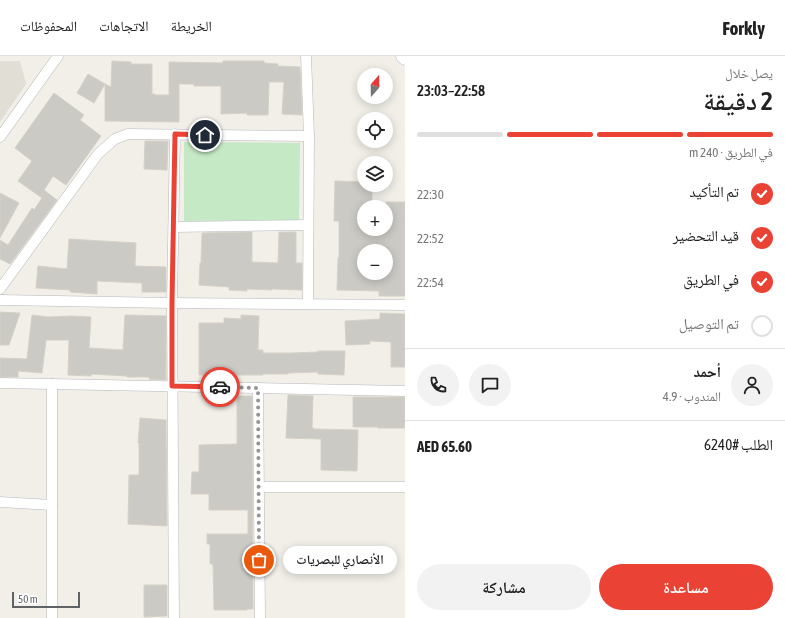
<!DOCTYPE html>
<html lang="ar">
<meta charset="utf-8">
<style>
body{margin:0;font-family:"Asap Condensed","Noto Naskh Arabic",sans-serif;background:#f2f2f2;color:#222;direction:rtl;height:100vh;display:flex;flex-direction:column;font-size:15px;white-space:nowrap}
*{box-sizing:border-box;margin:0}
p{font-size:13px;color:#767676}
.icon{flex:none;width:22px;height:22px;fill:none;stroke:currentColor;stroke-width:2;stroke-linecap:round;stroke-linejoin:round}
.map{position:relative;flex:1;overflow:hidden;direction:ltr}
.sheet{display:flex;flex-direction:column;background:#fff;width:380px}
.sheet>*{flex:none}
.needle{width:26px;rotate:20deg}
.fabs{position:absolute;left:357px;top:12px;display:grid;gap:8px}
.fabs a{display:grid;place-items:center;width:36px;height:36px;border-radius:50%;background:#fff;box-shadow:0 2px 10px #0003;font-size:20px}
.scale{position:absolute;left:12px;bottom:10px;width:68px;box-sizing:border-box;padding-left:4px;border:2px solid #5f6368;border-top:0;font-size:11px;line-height:14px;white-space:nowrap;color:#5f6368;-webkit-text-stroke:3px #fff;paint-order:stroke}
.pin{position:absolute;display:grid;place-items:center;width:34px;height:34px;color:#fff;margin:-17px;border:2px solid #fff;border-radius:50%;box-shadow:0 1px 4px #0007}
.courier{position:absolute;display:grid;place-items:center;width:40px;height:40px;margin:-20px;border:3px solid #ea4335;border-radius:50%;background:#fff;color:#222;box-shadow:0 1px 5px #0007}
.bubble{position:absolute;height:28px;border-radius:14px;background:#fff;box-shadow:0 2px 10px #0003;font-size:13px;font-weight:600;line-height:28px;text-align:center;direction:rtl}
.overview em{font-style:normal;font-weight:600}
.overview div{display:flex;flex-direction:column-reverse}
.overview{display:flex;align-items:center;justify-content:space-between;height:68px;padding:0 12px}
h1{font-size:26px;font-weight:600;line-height:30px}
.bar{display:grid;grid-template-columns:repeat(4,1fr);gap:6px 4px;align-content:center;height:48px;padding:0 12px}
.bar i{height:5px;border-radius:3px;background:#e0e0e0}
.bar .current{background:#ea4335}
.bar p{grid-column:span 4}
.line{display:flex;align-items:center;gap:10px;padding:0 12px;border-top:1px solid #e0e0e0}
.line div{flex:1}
.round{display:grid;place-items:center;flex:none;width:42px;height:42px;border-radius:21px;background:#f2f2f2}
ol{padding:0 12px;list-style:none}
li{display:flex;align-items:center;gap:12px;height:44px}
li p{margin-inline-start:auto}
li .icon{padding:4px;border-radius:50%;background:#ea4335;color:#fff;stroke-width:4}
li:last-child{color:#767676}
li i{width:22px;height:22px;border:2px solid #e0e0e0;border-radius:50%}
.cta{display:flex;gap:8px;margin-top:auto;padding:8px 12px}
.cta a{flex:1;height:46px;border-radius:24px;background:#ea4335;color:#fff;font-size:16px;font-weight:600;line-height:46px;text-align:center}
.cta a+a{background:#f2f2f2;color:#222}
header{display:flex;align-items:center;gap:24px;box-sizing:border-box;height:56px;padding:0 20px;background:#fff;border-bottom:1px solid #e0e0e0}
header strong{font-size:19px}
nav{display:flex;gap:22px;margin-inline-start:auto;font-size:14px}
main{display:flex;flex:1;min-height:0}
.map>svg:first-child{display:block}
.education{fill:#e1ded6}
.green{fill:#c5e8c5}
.building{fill:#cccac5;stroke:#d6d1c6;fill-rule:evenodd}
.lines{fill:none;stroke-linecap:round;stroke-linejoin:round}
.minor-casing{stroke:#b5b8bc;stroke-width:11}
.secondary-casing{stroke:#b6babf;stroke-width:15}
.minor{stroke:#fff;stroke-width:10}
.secondary{stroke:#fff;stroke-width:14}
.done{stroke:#929495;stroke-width:4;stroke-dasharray:0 7.2}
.route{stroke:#ea4335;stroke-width:5}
</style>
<header>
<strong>Forkly</strong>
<nav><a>الخريطة</a><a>الاتجاهات</a><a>المحفوظات</a></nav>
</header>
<main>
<section class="sheet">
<div class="overview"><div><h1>2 دقيقة</h1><p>يصل خلال</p></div><em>22:58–23:03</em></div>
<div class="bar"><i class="current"></i><i class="current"></i><i class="current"></i><i></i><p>في الطريق · 240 m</p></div>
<ol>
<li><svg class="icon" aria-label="check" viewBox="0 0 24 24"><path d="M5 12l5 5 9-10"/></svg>تم التأكيد<p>22:30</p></li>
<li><svg class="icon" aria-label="check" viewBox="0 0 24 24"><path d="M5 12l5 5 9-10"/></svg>قيد التحضير<p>22:52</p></li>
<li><svg class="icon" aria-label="check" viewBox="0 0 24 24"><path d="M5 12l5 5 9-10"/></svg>في الطريق<p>22:54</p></li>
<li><i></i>تم التوصيل</li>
</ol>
<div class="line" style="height:72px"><a class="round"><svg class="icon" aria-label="person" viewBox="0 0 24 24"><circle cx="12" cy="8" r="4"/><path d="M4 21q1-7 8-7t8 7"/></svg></a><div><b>أحمد</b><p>المندوب · 4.9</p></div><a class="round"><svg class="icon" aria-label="chat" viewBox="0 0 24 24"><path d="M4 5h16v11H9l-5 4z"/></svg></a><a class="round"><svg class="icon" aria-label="phone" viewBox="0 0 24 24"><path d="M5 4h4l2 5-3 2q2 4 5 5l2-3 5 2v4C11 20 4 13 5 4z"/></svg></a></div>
<div class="line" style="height:52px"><div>الطلب #6240</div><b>AED 65.60</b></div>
<div class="cta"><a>مساعدة</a><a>مشاركة</a></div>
</section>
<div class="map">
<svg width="405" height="562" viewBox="0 0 405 562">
<rect width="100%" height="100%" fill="#f1efe8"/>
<polygon class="education" points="0,5 20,5 26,28 0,66"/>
<polygon class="green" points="184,86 300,87 299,164 184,165"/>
<g class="building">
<polygon points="112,5 131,6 131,8 152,8 152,38 155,38 155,39 169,39 169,6 223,7 223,5 264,5 264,7 278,8 278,10 300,11 302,59 282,58 284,26 269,26 268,59 247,59 247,57 221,58 221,30 194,30 194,28 179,28 179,66 105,65 105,28 111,31"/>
<polygon points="88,18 105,28 94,47 77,37"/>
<polygon points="54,37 84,59 80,64 101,80 66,129 53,120 44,134 57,144 10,208 0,203 0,184 8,189 32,152 34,154 42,142 18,125 32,105 15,92"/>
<polygon points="145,85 168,85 167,114 144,113"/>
<path d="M335,125l29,1v3h8v22h-8v24h20v-2h2v-27h19v94h-26v-5l-42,-1 1,-32h1v-37h-5zM364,195h22v22h-22z"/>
<polygon points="0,137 19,147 0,182"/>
<polygon points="252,176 252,206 278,207 279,176 296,176 296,207 302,207 302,234 272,233 272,234 247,233 247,235 229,234 229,231 199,229 200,207 201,207 202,177"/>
<polygon points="69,183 136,187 135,210 166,211 166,236 142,236 142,227 97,225 97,238 70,236 70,234 36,232 38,210 67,213"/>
<polygon points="0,256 20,257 9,289 0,289"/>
<polygon points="380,257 405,258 405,311 391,311 391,286 370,285 370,288 346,289 345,265 380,263"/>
<polygon points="32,259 48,261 71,260 91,261 89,292 123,294 125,259 166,260 166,324 149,323 149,321 127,321 127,320 91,318 91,320 68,319 69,284 46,284 42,317 18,315 18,321 0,321 0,302 27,303"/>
<polygon points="241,259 259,260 258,294 263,294 263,297 292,297 318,296 318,295 345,295 344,319 318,318 318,316 288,317 288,318 263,318 263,319 199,319 199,267 224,267 224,262 241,263"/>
<polygon points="288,339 313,340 312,372 314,372 314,373 358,374 357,415 321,414 321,383 286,382"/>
<polygon points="237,340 252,340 253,553 247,553 247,554 214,554 213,508 210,508 210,488 207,488 207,478 248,478 248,454 209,454 209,438 191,438 192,416 199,416 199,389 237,388"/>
<polygon points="353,341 405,341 405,372 378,372 378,371 353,371"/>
<polygon points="140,362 166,364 167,470 128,468 129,419 139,419 139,387 138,387"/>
<polygon points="144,529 167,529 167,560 144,561"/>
</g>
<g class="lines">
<defs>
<g id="minor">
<polyline points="306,0 309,80 308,248"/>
<polyline points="0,81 58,0"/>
<polyline points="174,171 308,169"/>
<polyline points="0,233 98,98 115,83 128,78 309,80"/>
<polyline points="0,244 172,247 405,249"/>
<polyline points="0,327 405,335"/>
<polyline points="258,332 260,562"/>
<polyline points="259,431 405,431"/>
<polyline points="0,446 52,449"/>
<polyline points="52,562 52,328"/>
<polyline points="174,562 172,247 175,78"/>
</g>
<polyline id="secondary" points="403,0 405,2"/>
</defs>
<use href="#minor" class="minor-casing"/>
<use href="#secondary" class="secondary-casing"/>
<use href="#minor" class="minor"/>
<use href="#secondary" class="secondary"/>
</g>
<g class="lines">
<polyline class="done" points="220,331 258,332 259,504"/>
<polyline class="route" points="205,79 175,78 172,247 172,330 220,331"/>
</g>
</svg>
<div class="fabs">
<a><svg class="needle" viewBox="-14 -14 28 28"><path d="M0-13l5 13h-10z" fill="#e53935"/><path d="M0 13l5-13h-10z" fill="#767676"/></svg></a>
<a><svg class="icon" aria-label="locate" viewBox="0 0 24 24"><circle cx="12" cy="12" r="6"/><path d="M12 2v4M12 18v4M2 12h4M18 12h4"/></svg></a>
<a><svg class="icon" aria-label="layers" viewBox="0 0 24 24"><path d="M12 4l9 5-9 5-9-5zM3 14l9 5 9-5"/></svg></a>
<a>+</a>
<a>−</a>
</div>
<div class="scale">50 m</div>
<div class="pin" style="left:259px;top:504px;background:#ea580c"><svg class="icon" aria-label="bag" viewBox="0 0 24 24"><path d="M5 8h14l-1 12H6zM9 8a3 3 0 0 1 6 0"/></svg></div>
<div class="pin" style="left:205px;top:79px;background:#1f2937"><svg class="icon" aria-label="home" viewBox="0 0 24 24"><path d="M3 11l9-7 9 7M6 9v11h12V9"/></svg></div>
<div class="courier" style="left:220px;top:331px"><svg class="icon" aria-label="car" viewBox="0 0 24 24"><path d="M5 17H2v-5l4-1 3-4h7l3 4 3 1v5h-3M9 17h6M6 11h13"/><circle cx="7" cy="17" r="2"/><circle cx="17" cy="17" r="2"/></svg></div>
<div class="bubble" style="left:283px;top:490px;width:114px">الأنصاري للبصريات</div>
</div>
</main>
